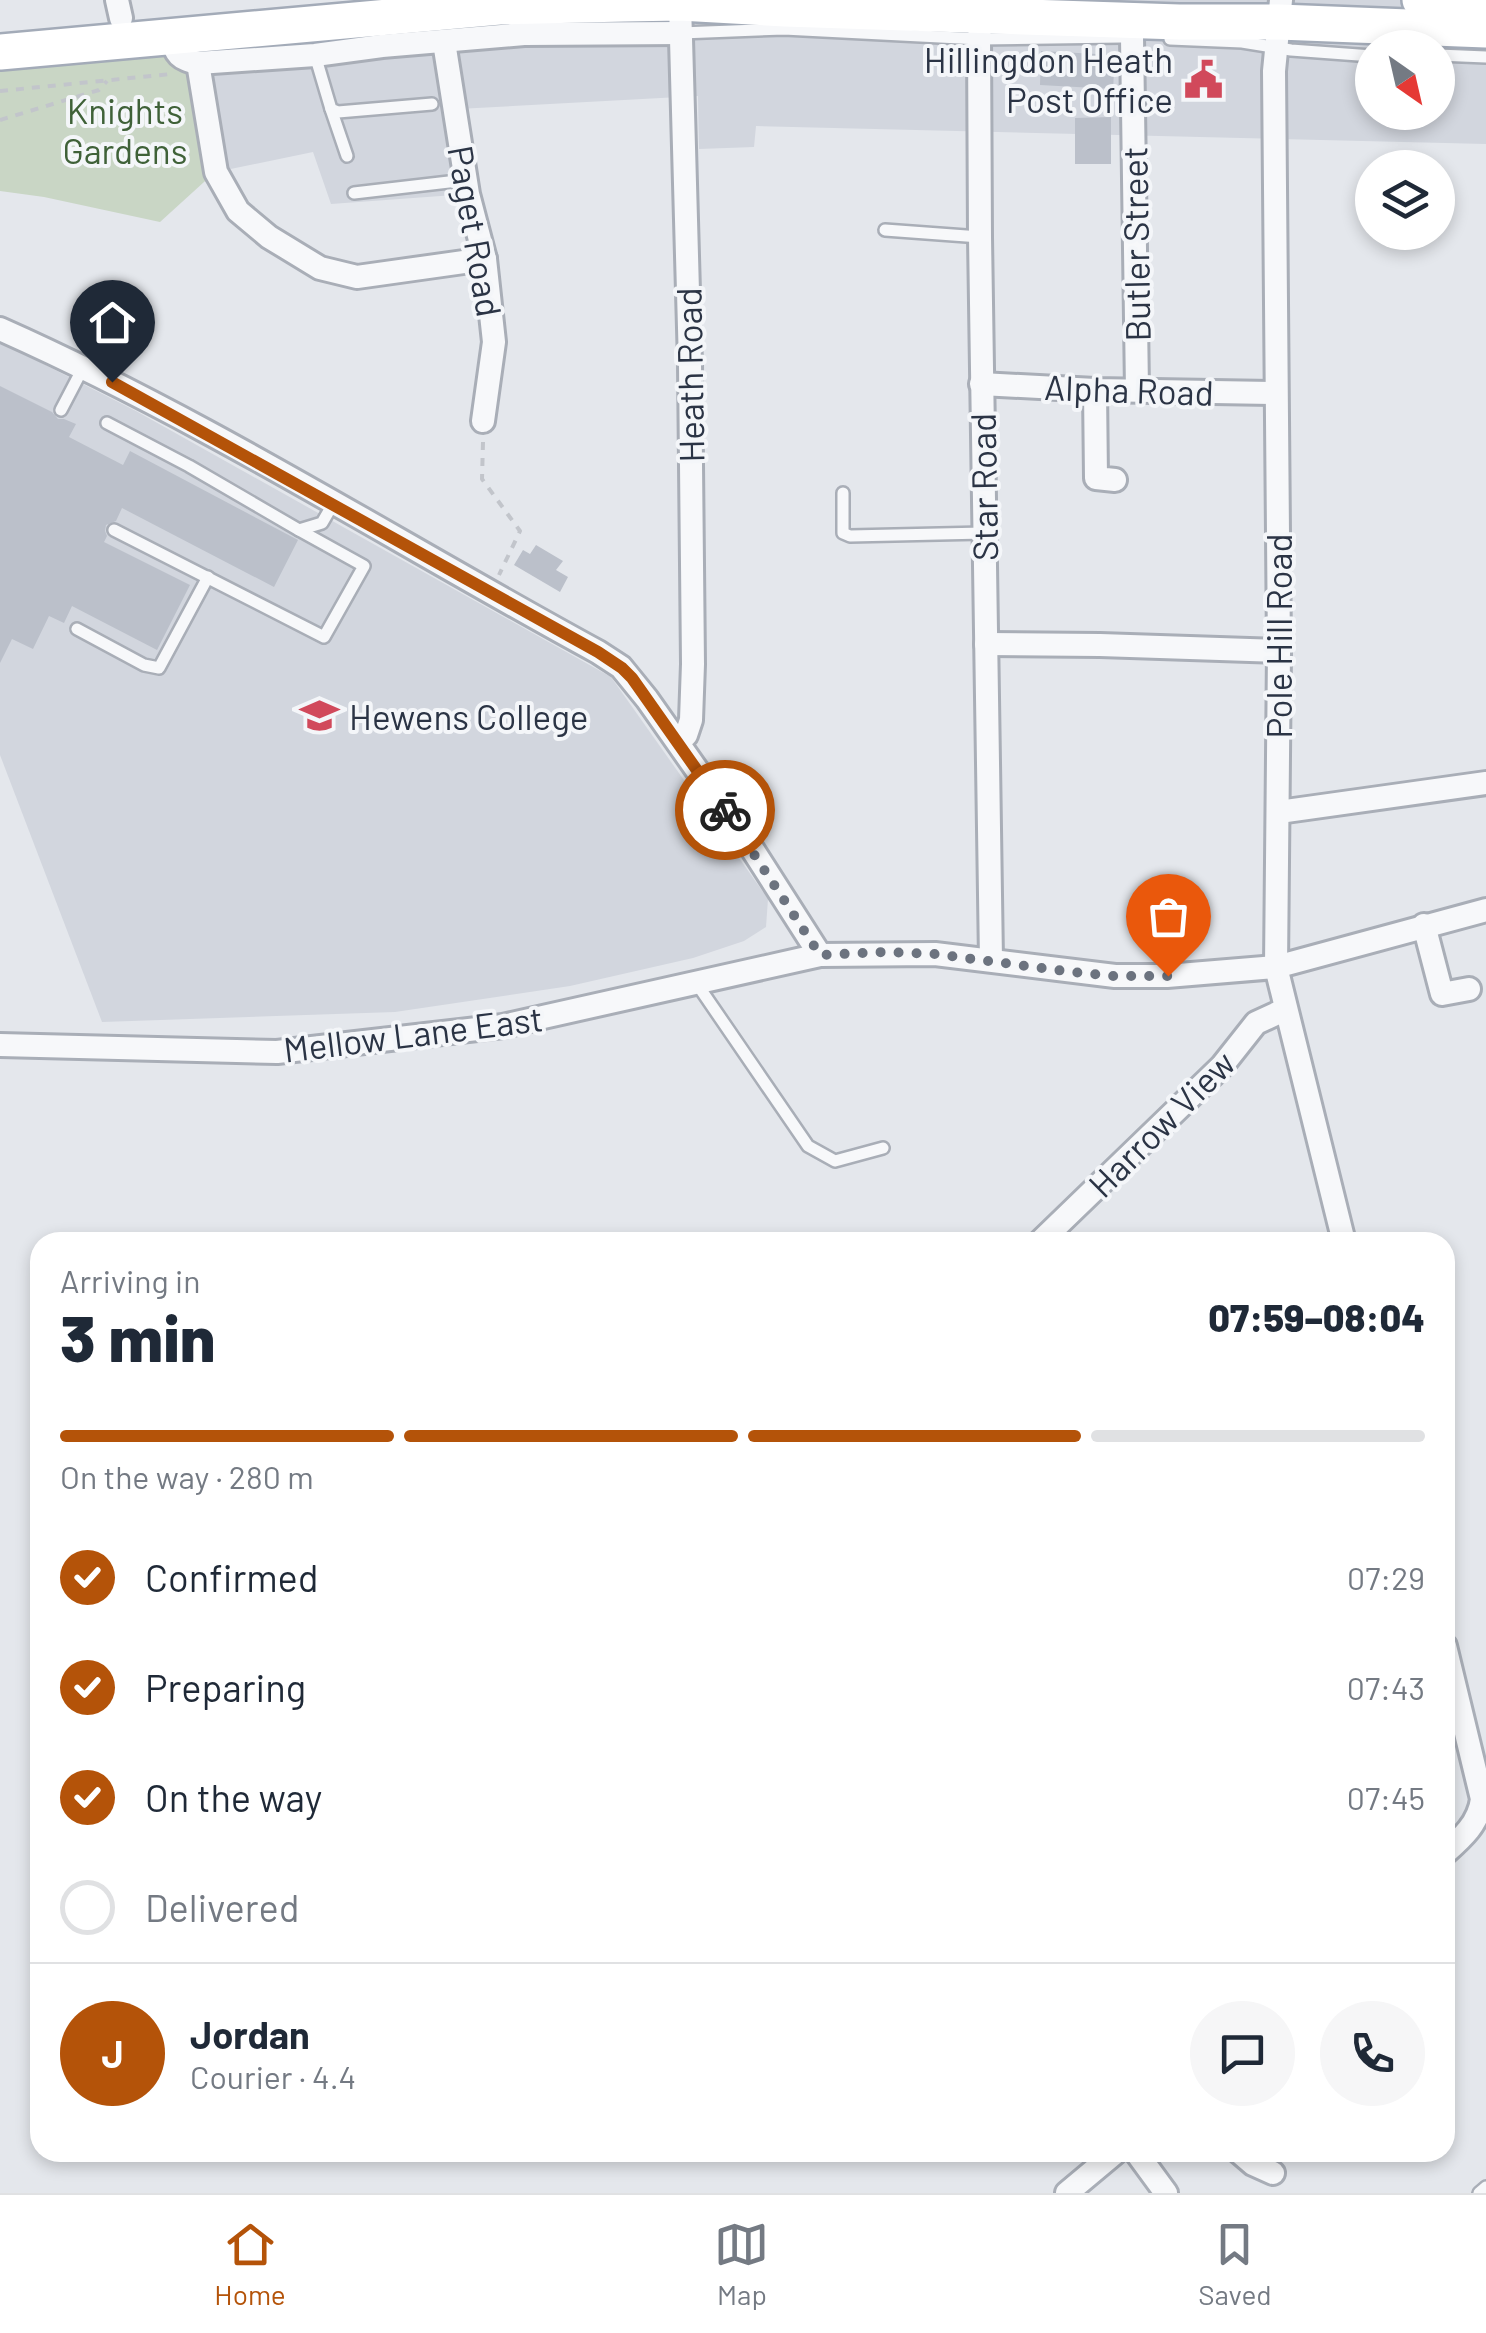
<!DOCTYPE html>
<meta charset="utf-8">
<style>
body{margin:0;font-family:Barlow,sans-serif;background:#f6f6f7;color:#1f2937;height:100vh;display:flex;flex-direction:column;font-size:38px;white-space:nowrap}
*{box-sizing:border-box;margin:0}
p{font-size:32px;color:#747a83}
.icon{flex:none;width:55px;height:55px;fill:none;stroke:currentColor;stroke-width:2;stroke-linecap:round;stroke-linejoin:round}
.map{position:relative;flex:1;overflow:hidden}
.side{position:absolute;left:30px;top:1232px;width:1425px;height:930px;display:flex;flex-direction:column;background:#fff;border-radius:30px;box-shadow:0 5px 15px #0003}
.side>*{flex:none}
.needle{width:65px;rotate:146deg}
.buttons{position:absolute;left:1355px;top:30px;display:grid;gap:20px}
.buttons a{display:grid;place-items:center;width:100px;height:100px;border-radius:50%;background:#fff;box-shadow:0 5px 15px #0003;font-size:50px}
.pin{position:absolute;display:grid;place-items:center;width:85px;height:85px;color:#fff;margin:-102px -42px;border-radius:50% 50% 50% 0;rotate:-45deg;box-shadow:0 0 10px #0007}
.pin .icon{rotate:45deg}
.courier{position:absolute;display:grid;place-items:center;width:100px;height:100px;margin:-50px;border:8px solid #b45309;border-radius:50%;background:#fff;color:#222;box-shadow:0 2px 12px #0007}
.head em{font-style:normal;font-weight:800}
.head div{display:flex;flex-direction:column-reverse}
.head{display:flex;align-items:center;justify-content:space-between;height:170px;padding:0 30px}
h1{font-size:65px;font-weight:800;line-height:75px}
.bar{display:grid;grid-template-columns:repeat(4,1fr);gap:15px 10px;align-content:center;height:120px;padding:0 30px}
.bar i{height:12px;border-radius:8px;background:#e0e1e3}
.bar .current{background:#b45309}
.bar p{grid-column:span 4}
.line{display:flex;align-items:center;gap:25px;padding:0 30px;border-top:2px solid #e0e1e3}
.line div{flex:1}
.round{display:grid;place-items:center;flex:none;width:105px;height:105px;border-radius:52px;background:#f6f6f7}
ol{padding:0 30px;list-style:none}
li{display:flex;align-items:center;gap:30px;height:110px}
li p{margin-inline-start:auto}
li .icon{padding:10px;border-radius:50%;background:#b45309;color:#fff;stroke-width:4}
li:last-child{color:#747a83}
li i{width:55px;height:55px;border:5px solid #e0e1e3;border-radius:50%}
.tab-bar{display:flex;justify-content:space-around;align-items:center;height:140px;border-top:2px solid #e0e1e3;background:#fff;font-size:28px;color:#747a83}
.tab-bar a{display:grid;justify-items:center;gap:5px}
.tab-bar .current{color:#b45309}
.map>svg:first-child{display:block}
.built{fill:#d2d6de;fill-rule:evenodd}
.green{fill:#c9d6c5}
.building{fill:#bbc0ca}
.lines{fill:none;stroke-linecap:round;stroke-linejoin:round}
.lane-casing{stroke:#a9aeb7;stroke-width:16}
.street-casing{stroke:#a9aeb7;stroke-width:28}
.primary-casing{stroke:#a3abb8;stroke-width:40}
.path{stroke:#c2c5cb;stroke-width:4;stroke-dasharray:8 8;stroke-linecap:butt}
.lane{stroke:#f7f8fa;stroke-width:11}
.street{stroke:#f7f8fa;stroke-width:22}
.primary{stroke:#fff;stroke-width:35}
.done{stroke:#6c737f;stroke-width:10;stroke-dasharray:0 18}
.route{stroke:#b45309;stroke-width:12}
.labels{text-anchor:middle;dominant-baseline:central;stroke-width:8;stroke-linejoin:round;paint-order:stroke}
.poi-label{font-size:35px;fill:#2b3445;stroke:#f4f6f9;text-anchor:end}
.park-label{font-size:35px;fill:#3f6138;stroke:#f4f6f9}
.street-label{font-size:35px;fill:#2b3445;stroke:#f4f6f9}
</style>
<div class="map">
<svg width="1486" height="2193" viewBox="0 0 1486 2193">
<rect width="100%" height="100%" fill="#e4e7ec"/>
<g class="built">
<path d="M737,0h749v144l-730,-18 -2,21 -55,2 -1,-53 -240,13 10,85 -137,10 -18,-52 -97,20 -18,-109 540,-34zM1372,48h66v64h-66z"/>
<polygon points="0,342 136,411 611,677 768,899 766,927 744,941 693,958 570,986 395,1012 102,1022 0,755"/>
</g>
<polygon class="green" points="166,44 198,63 215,172 160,222 44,197 0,191 0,58"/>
<g class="building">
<polygon points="1041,51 1115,55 1113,89 1040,85"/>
<polygon points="1111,117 1111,164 1075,164 1075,118"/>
<polygon points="0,386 52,412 58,419 64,419 76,424 69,437 123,465 130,451 298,540 274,587 122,508 116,521 106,525 105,531 107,536 104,542 190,585 157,650 72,606 64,623 49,616 33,649 12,639 0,663"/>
<polygon points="536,545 563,561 556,570 568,577 560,592 514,565 523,550 530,554"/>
</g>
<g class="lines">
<defs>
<g id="lane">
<polyline points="681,33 784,29 979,39 1121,37"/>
<polyline points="1170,39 1242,42 1291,50 1372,56"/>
<polyline points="315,55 331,109 338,112 432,104"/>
<polyline points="1438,55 1486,57"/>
<polyline points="331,109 347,156"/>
<polyline points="354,193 466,180"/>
<polyline points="885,230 980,237"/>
<polyline points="61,410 84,366"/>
<polyline points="107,423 189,466 299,530 322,523 333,504"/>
<polyline points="843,493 843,533 850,536 984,533"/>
<polyline points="114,530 324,637 364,566 299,530"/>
<polyline points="77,629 144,665 159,668 208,577"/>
<polyline points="697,984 808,1146 835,1161 883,1148"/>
<polyline points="1479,2193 1486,2187"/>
</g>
<g id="street">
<polyline points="117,0 121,18"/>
<polyline points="1281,0 1274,71 1279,651 1276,967 1344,1242"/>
<polyline points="982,4 979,39 980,237 991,960"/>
<path d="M170,36c7,20 8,22 28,27l117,-8 67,-9 142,-12 157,-1"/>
<polyline points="1132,37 1137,390"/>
<polyline points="444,42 468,194 485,259 494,342 483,421"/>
<polyline points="198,63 216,172 238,211 269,237 320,268 357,277 485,259"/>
<path d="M0,329c207,92 399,215 598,323l23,15 26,32 104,148 69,108"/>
<polyline points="981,384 1095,390 1276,393"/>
<polyline points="1095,390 1096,478 1115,480"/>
<polyline points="986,644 1100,645 1279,651"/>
<polyline points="678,742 686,735 691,720 693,664 690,364 680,3"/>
<polyline points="1279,812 1486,783"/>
<polyline points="1424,925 1442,994 1469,989"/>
<polyline points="0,1045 277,1052 503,1026 820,955 935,954 1115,976 1167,976 1276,967 1486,910"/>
<polyline points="1040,1242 1222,1066 1256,1023 1284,1010"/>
<path d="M1445,1646l37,153c-3,24 -20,39 -37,54"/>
<polyline points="1136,2152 1166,2193"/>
<polyline points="1239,2152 1253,2164 1273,2173"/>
<polyline points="1067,2193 1116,2152"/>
</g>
<g id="primary">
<polyline points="1420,0 1486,2"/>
<polyline points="0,52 499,7 624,4 680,3 785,9 1179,22 1279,22 1486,30"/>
</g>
</defs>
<use href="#lane" class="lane-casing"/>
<use href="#street" class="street-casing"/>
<use href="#primary" class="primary-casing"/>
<g class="path">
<polyline points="0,91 171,74"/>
<polyline points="0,120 99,90 107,81"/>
<polyline points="483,442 482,479 520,531 499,575"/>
</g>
<use href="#lane" class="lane"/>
<use href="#street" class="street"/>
<use href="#primary" class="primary"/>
</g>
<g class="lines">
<polyline class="done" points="725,810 820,955 884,952 935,954 1072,972 1114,976 1168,976"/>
<polyline class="route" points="112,382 598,652 622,668 632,678 725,810"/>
</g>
<defs>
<symbol id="civic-bare" viewBox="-9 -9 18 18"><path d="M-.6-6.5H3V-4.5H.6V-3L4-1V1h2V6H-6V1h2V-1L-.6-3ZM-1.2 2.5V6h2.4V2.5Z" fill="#d1495b" stroke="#f4f6f9" stroke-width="2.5" paint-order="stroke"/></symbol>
<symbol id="school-bare" viewBox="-9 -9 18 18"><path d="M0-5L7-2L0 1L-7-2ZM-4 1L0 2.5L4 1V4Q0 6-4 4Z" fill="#d1495b" stroke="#f4f6f9" stroke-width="2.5" paint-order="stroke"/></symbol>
</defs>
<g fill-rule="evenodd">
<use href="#civic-bare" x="1176" y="52" width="55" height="55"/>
<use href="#school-bare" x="292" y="688" width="55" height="55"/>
</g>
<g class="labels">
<g class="poi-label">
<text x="1173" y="59">Hillingdon Heath<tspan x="1173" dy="40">Post Office</tspan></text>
<text x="349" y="716" text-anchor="start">Hewens College</text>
</g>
<g class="park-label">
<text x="125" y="110">Knights<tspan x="125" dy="40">Gardens</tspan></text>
</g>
<g class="street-label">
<text transform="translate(476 231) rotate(80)">Paget Road</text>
<text transform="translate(1135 244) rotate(-91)">Butler Street</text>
<text transform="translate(689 375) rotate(-91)">Heath Road</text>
<text transform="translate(1129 389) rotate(2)">Alpha Road</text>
<text transform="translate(983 487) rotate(-91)">Star Road</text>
<text transform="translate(1278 636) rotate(-90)">Pole Hill Road</text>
<text transform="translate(413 1033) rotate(-7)">Mellow Lane East</text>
<text transform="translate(1161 1123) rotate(-45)">Harrow View</text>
</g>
</g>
</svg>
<div class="buttons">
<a><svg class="needle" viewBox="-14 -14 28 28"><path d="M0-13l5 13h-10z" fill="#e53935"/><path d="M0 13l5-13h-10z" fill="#747a83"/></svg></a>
<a><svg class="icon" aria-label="layers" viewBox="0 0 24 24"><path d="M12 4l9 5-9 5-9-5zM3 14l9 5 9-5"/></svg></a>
</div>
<div class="pin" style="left:1168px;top:976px;background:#ea580c"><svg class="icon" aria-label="bag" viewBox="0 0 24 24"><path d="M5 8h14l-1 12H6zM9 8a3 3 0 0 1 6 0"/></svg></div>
<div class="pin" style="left:112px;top:382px;background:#1f2937"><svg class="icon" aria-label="home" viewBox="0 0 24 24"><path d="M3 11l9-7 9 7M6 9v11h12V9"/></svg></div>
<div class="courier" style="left:725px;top:810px"><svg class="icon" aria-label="bike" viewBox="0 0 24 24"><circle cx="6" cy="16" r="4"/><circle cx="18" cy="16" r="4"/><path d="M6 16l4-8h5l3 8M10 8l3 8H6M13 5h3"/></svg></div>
<section class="side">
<div class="head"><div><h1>3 min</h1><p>Arriving in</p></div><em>07:59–08:04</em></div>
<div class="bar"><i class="current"></i><i class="current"></i><i class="current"></i><i></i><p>On the way · 280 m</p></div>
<ol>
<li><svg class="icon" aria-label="check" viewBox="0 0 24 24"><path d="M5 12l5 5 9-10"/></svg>Confirmed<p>07:29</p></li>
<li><svg class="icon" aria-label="check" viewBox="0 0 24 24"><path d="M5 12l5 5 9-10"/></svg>Preparing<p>07:43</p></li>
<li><svg class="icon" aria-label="check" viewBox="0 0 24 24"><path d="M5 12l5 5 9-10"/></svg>On the way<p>07:45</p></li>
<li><i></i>Delivered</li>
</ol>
<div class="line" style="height:180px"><b class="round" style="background:#b45309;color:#fff">J</b><div><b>Jordan</b><p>Courier · 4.4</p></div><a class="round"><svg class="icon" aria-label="chat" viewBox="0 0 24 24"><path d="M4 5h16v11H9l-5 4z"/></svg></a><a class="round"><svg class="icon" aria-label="phone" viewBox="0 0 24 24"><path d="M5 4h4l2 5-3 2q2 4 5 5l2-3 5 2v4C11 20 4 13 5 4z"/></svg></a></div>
</section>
</div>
<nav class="tab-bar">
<a class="current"><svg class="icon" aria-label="home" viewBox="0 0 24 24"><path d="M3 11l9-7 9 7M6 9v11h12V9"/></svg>Home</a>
<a><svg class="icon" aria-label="map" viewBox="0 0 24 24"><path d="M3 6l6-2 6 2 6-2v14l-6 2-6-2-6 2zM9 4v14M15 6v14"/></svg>Map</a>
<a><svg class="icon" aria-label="saved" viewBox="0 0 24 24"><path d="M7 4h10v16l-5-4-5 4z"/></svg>Saved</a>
</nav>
